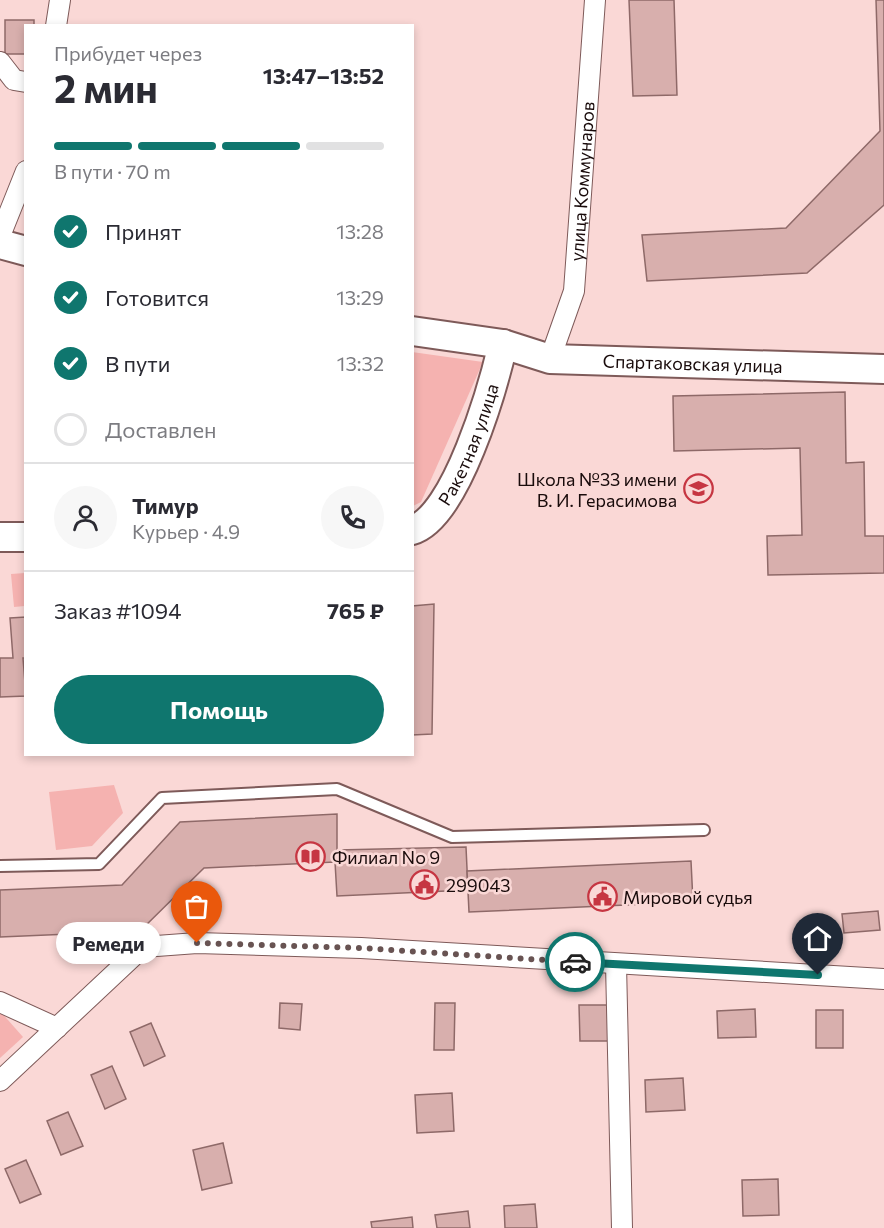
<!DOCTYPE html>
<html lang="ru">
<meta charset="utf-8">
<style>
body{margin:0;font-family:Commissioner,sans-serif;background:#f7f7f7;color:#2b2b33;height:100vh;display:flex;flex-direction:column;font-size:22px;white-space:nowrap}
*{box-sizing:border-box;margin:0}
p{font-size:20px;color:#7c7c81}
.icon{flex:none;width:33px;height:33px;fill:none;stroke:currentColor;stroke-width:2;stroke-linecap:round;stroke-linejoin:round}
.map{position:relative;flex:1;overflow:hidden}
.sheet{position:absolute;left:24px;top:24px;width:390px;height:732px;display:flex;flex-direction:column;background:#fff;border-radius:0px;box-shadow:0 3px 9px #0003}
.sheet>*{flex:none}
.pin{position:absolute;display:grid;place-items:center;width:51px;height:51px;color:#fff;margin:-62px -26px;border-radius:50% 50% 50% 0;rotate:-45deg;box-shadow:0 0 6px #0007}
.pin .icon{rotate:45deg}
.courier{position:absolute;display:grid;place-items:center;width:60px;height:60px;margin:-30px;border:4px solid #0f766e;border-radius:50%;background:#fff;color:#222;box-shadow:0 2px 8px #0007}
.bubble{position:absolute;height:42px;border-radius:21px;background:#fff;box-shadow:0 3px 9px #0003;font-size:20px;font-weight:700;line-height:42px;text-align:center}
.headline em{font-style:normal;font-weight:700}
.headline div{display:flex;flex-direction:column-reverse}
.headline{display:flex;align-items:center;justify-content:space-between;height:102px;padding:0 30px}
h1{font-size:39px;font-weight:700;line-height:45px}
.bar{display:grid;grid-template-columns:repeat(4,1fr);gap:9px 6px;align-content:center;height:72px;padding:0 30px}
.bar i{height:8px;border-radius:4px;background:#e1e1e2}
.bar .current{background:#0f766e}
.bar p{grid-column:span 4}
.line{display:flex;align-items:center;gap:15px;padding:0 30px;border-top:2px solid #e1e1e2}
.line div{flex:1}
.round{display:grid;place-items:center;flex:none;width:63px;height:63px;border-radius:32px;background:#f7f7f7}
ol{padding:0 30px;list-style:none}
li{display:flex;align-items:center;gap:18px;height:66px}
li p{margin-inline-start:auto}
li .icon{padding:6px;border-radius:50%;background:#0f766e;color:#fff;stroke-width:4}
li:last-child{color:#7c7c81}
li i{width:33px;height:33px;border:3px solid #e1e1e2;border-radius:50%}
.action{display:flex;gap:12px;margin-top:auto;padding:12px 30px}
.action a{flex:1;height:69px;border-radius:36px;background:#0f766e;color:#fff;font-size:24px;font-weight:700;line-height:69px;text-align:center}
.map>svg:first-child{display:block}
.green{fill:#f5b2b0}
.building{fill:#d8afad;stroke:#8e6968;stroke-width:1.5}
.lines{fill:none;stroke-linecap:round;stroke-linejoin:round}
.service-casing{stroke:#7e5a59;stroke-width:14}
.minor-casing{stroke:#7e5a59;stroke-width:22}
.secondary-casing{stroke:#7e5a59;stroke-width:32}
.service{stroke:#fff;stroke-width:10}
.minor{stroke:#fff;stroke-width:20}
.secondary{stroke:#fff;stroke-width:28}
.done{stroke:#685352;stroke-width:6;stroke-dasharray:0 10.8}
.route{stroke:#0f766e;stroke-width:8}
.labels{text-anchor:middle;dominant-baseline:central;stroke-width:5;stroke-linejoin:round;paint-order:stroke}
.street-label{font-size:18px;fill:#190b0b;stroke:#fad8d6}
.poi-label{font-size:18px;fill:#190b0b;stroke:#fad8d6;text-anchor:start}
</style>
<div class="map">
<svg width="884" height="1228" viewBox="0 0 884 1228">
<rect width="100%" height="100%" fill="#fad8d6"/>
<g class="green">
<polygon points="412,352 483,362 421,502 413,506"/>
<polygon points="25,573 25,606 14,607 11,574"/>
<polygon points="114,785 123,813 92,846 56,850 49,792"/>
<polygon points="0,1011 23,1037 0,1058"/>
</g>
<g class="building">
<polygon points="629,0 674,0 677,95 633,96"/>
<polygon points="876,0 884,0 884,205 807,273 647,281 642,235 786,228 880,131"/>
<polygon points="5,20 34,20 34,26 26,26 26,54 5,54"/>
<polygon points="845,392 846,463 864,462 865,536 884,536 884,573 768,575 767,536 802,535 800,448 674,451 673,396"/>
<polygon points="434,604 432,734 412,735 412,606"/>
<polygon points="26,617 26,658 23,658 26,696 0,697 0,658 13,658 10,618"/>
<polygon points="337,814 337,850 466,847 468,890 337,896 335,862 204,868 140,931 0,937 0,890 122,885 180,822"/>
<polygon points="691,861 693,902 469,912 467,871"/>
<polygon points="878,911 880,930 844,933 842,914"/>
<polygon points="280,1003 302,1004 300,1030 279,1028"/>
<polygon points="435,1003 455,1003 454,1050 434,1050"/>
<polygon points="579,1005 610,1005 610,1041 580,1041"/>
<polygon points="755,1009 756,1037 718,1038 717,1011"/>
<rect x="816" y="1010" width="27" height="38"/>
<polygon points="151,1023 165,1056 144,1066 130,1032"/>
<polygon points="112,1066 126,1099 105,1109 91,1075"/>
<polygon points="683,1078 685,1110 646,1112 645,1080"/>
<polygon points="452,1093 454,1131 417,1133 415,1095"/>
<polygon points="68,1112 83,1146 61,1155 47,1121"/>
<polygon points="223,1143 232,1183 202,1190 193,1150"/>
<polygon points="26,1160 41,1194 20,1203 5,1169"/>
<polygon points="778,1179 779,1215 743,1216 742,1180"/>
<polygon points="535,1204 537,1228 505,1228 504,1206"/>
<polygon points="468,1211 470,1228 437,1228 435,1215"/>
<polygon points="412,1217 413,1228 372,1228 371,1222"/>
</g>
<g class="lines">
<defs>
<polyline id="service" points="0,866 99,864 162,798 337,789 452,837 704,830"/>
<g id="minor">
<polyline points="56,26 60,0"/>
<polyline points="0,62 14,80 26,82"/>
<polyline points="0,236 26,171"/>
<path id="s1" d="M550,359l24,-68 21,-291"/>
<polyline points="616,964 622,1228"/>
<polyline points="0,1002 57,1028"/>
<polyline points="0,1081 143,947 197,943 361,948 884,979"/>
</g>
<g id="secondary">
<polyline points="0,244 26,251"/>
<path id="s2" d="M412,331l91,13 47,15 334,10"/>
<path id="s3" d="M412,530c44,-12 81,-143 91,-186"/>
<polyline points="0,537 26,537"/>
</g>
</defs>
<use href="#service" class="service-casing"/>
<use href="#minor" class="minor-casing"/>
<use href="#secondary" class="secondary-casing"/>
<use href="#service" class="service"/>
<use href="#minor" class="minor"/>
<use href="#secondary" class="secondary"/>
</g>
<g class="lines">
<polyline class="done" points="197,943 361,948 575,962"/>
<polyline class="route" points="575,962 818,975"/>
</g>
<defs>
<symbol id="school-ring" viewBox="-11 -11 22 22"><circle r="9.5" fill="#fad8d6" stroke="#c63642" stroke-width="1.5"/><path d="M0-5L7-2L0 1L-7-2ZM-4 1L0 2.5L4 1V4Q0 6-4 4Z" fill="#c63642"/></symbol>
<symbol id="library-ring" viewBox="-11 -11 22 22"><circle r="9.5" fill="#fad8d6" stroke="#c63642" stroke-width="1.5"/><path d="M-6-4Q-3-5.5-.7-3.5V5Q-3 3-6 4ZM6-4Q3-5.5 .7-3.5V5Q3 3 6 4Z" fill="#c63642"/></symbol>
<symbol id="civic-ring" viewBox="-11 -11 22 22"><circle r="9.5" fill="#fad8d6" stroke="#c63642" stroke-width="1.5"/><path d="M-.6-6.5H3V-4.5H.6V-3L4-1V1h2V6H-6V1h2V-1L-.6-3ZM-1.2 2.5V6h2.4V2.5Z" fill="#c63642"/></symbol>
</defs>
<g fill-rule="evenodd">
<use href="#school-ring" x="682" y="472" width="33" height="33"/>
<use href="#library-ring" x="294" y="840" width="33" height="33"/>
<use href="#civic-ring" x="408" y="868" width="33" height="33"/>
<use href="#civic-ring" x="586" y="880" width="33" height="33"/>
</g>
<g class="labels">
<g class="street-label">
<text stroke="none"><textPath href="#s1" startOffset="182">улица Коммунаров</textPath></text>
<text stroke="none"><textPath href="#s2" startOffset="284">Спартаковская улица</textPath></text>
<text stroke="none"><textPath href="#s3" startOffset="106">Ракетная улица</textPath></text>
</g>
<g class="poi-label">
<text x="677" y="479" text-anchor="end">Школа №33 имени<tspan x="677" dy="21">В. И. Герасимова</tspan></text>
<text x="332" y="857">Филиал No 9</text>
<text x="446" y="885">299043</text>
<text x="623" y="897">Мировой судья</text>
</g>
</g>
</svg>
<div class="pin" style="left:197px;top:943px;background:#ea580c"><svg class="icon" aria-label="bag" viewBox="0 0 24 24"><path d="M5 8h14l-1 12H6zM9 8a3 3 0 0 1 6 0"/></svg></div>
<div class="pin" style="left:818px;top:975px;background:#1f2937"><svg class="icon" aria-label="home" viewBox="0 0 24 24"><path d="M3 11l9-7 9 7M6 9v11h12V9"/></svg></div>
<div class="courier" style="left:575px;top:962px"><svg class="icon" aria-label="car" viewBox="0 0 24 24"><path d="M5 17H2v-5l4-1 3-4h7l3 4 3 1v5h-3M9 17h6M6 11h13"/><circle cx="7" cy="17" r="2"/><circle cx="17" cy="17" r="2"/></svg></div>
<div class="bubble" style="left:56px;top:922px;width:105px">Ремеди</div>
<section class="sheet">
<div class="headline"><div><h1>2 мин</h1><p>Прибудет через</p></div><em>13:47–13:52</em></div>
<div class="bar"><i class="current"></i><i class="current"></i><i class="current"></i><i></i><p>В пути · 70 m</p></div>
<ol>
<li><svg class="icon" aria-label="check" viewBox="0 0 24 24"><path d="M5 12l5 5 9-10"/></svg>Принят<p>13:28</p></li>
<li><svg class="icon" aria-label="check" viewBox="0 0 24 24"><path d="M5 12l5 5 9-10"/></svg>Готовится<p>13:29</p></li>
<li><svg class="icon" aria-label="check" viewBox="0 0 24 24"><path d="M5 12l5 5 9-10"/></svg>В пути<p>13:32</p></li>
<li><i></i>Доставлен</li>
</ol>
<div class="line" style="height:108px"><a class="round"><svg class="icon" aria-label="person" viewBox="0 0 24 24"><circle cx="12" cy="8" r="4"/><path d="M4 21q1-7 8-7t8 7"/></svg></a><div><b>Тимур</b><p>Курьер · 4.9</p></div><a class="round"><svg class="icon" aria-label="phone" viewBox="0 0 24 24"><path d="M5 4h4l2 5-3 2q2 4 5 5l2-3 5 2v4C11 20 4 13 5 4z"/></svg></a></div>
<div class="line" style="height:78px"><div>Заказ #1094</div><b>765 ₽</b></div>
<div class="action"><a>Помощь</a></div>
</section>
</div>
